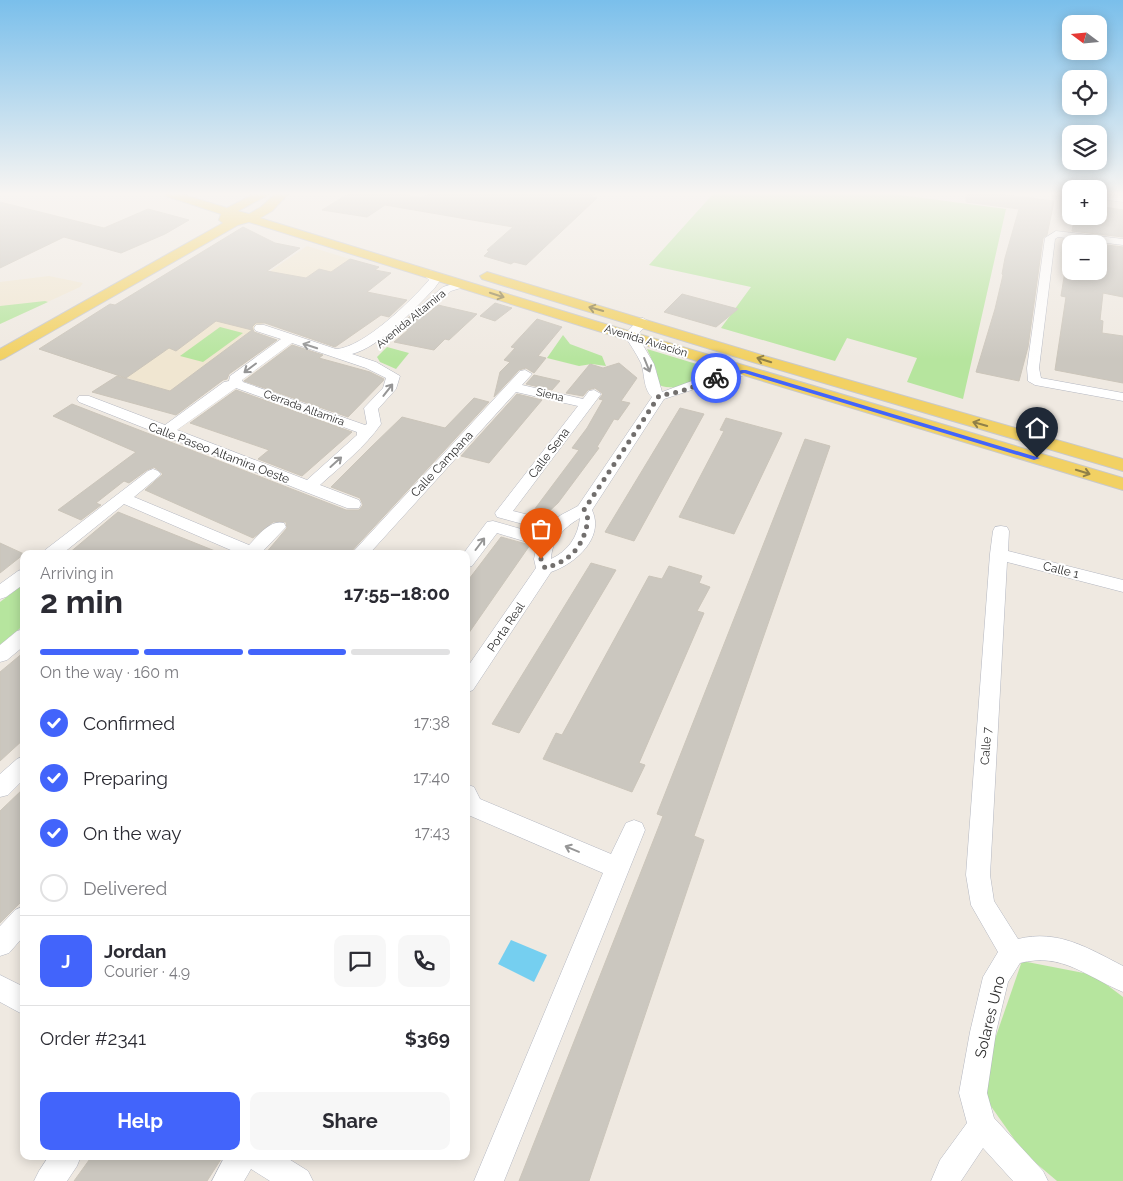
<!DOCTYPE html>
<meta charset="utf-8">
<style>
body{margin:0;font-family:Raleway,sans-serif;background:#f7f7f7;color:#2b2b33;height:100vh;display:flex;flex-direction:column;font-size:19px;white-space:nowrap}
*{box-sizing:border-box;margin:0}
p{font-size:16px;color:#7c7c81}
.icon{flex:none;width:28px;height:28px;fill:none;stroke:currentColor;stroke-width:2;stroke-linecap:round;stroke-linejoin:round}
.map{position:relative;flex:1;overflow:hidden}
.drawer{position:absolute;left:20px;top:550px;width:450px;height:610px;display:flex;flex-direction:column;background:#fff;border-radius:10px;box-shadow:0 2px 12px #0003}
.drawer>*{flex:none}
.needle{width:32px;rotate:286deg}
.tools{position:absolute;left:1062px;top:15px;display:grid;gap:10px}
.tools a{display:grid;place-items:center;width:45px;height:45px;border-radius:10px;background:#fff;box-shadow:0 2px 12px #0003;font-size:25px}
.pin{position:absolute;display:grid;place-items:center;width:42px;height:42px;color:#fff;margin:-51px -21px;border-radius:50% 50% 50% 0;rotate:-45deg;box-shadow:0 0 5px #0007}
.pin .icon{rotate:45deg}
.courier{position:absolute;display:grid;place-items:center;width:50px;height:50px;margin:-25px;border:4px solid #4264fb;border-radius:50%;background:#fff;color:#222;box-shadow:0 1px 6px #0007}
.summary em{font-style:normal;font-weight:700}
.summary div{display:flex;flex-direction:column-reverse}
.summary{display:flex;align-items:center;justify-content:space-between;height:85px;padding:0 20px}
h1{font-size:32px;font-weight:700;line-height:38px}
.bar{display:grid;grid-template-columns:repeat(4,1fr);gap:8px 5px;align-content:center;height:60px;padding:0 20px}
.bar i{height:6px;border-radius:4px;background:#e1e1e2}
.bar .on{background:#4264fb}
.bar p{grid-column:span 4}
.line{display:flex;align-items:center;gap:12px;padding:0 20px;border-top:1px solid #e1e1e2}
.line div{flex:1}
.round{display:grid;place-items:center;flex:none;width:52px;height:52px;border-radius:10px;background:#f7f7f7}
ol{padding:0 20px;list-style:none}
li{display:flex;align-items:center;gap:15px;height:55px}
li p{margin-inline-start:auto}
li .icon{padding:5px;border-radius:50%;background:#4264fb;color:#fff;stroke-width:4}
li:last-child{color:#7c7c81}
li i{width:28px;height:28px;border:2px solid #e1e1e2;border-radius:50%}
.cta{display:flex;gap:10px;margin-top:auto;padding:10px 20px}
.cta a{flex:1;height:58px;border-radius:10px;background:#4264fb;color:#fff;font-size:20px;font-weight:700;line-height:58px;text-align:center}
.cta a+a{background:#f7f7f7;color:#2b2b33}
.map>svg:first-child{display:block}
.education{fill:#f0e6d1}
.green{fill:#b6e59e}
.water{fill:#75cff0}
.building{fill:#cbc7bf;stroke:#cbc5ba}
.lines{fill:none;stroke-linecap:round;stroke-linejoin:round}
.minor-casing{stroke:#b4b7c1;stroke-width:1}
.major-casing{stroke:#c9c9c9;stroke-width:2}
.minor{fill:#fff;fill-rule:evenodd}
.major{fill:#f2d163;fill-rule:evenodd}
.oneway{stroke:#908048}
.oneway2{stroke:#969696}
.route{fill:#4264fb}
.done{stroke:#726f6d;stroke-width:5;stroke-dasharray:0 9}
.labels{text-anchor:middle;dominant-baseline:central;stroke-width:4;stroke-linejoin:round;paint-order:stroke}
.far-street-label{font-size:11px;fill:#2e2e2e;stroke:#fff}
.street-label{font-size:12px;fill:#2e2e2e;stroke:#fff}
.near-street-label{font-size:15px;fill:#2e2e2e;stroke:#fff}
</style>
<div class="map">
<svg width="1123" height="1181" viewBox="0 0 1123 1181">
<rect width="100%" height="100%" fill="#efe9e1"/>
<g class="education">
<polygon points="307,246 350,259 169,392 118,375"/>
<polygon points="49,276 83,283 80,287 0,324 0,282"/>
</g>
<g class="green">
<polygon points="713,194 893,194 1006,209 963,399 907,382 917,358 847,338 835,361 721,328 751,287 649,265"/>
<polygon points="45,301 48,302 0,324 0,306"/>
<polygon points="220,327 243,333 203,362 180,356"/>
<polygon points="563,335 570,344 602,356 606,366 592,364 579,366 547,358"/>
<polygon points="387,347 409,353 396,369 380,362 377,357"/>
<path d="M647,349l76,23c-20,8 -43,21 -64,13l-3,-16z"/>
<polygon points="21,586 24,587 24,625 0,645 0,602"/>
<polygon points="1022,961 1094,975 1123,997 1123,1181 1057,1181 1024,1153 978,1088"/>
</g>
<polygon class="water" points="511,940 547,955 534,982 498,964"/>
<g class="building">
<polygon points="348,194 402,194 422,198 428,194 595,194 591,197 597,198 526,265 514,262 511,264 484,256 489,251 487,250 513,227 385,205 367,217 322,210"/>
<polygon points="966,194 1000,194 1054,201 1047,235 1043,238 1028,347 1019,381 976,372 995,309 1003,275 1002,274 1005,258 1019,209 966,202"/>
<polygon points="0,202 104,228 148,209 189,220 165,234 121,253 64,237 0,268"/>
<polygon points="1099,206 1123,210 1123,237 1072,231 1075,216 1099,216"/>
<polygon points="243,227 275,243 300,248 267,271 306,278 319,269 331,272 350,259 379,267 375,270 391,273 367,292 407,300 389,317 381,315 335,347 265,323 256,323 252,327 254,332 277,340 229,374 227,379 223,380 176,415 92,392 117,376 170,391 252,330 216,321 176,351 169,348 126,378 39,349 110,304 115,305"/>
<polygon points="1099,244 1123,247 1123,297 1103,293 1100,320 1103,321 1102,333 1123,336 1123,383 1055,370 1066,297 1061,296 1065,271 1099,271"/>
<polygon points="682,294 738,309 716,327 664,312"/>
<polygon points="495,303 512,308 495,321 480,316"/>
<polygon points="438,305 477,314 449,340 445,339 434,350 394,342 408,330 406,329 413,323 405,321 416,310 419,314 427,314"/>
<polygon points="537,319 562,327 538,356 546,358 534,373 526,368 519,370 494,397 500,372 510,362 504,360 515,348 511,347"/>
<polygon points="292,345 323,355 319,358 370,372 384,379 383,381 348,417 244,381"/>
<polygon points="619,363 637,378 621,401 630,403 618,420 614,419 597,447 599,448 558,503 543,517 531,514 579,450 572,448 587,428 603,400 599,399 603,394 595,388 588,390 583,396 566,393 590,364 603,368"/>
<polygon points="534,375 560,381 552,390 526,384"/>
<polygon points="236,390 352,432 302,476 258,459 269,450 190,423"/>
<polygon points="517,394 542,400 489,463 461,456"/>
<polygon points="474,398 489,402 349,554 265,554 287,528 286,522 273,522 253,538 145,490 163,474 154,467 147,470 129,483 124,481 96,503 101,505 81,520 58,510 136,452 53,416 72,404 346,510 359,510 363,505 360,498 331,487 369,449 402,417 445,428"/>
<polygon points="680,408 704,414 634,541 605,532"/>
<polygon points="726,418 782,433 734,534 679,517 724,431 720,430"/>
<polygon points="805,439 830,446 694,836 704,840 589,1181 519,1181 663,816 657,814"/>
<polygon points="118,512 220,553 220,554 68,554"/>
<polygon points="501,537 530,545 466,637 466,583"/>
<polygon points="0,543 24,554 0,573"/>
<polygon points="591,563 616,570 519,733 492,724"/>
<polygon points="669,566 702,576 699,583 710,587 697,611 704,613 639,763 645,765 632,792 543,759 556,733 562,735 649,576 662,579"/>
<polygon points="24,652 24,739 0,761 0,672"/>
<polygon points="24,788 24,899 0,923 0,811"/>
<polygon points="92,1156 223,1156 207,1181 74,1181"/>
</g>
<g class="lines">
<defs>
<g id="minor">
<polygon points="1099,194 1123,196 1123,202 1099,199"/>
<polygon points="1056,231 1123,239 1123,245 1058,237 1055,239 1039,368 1041,378 1123,393 1123,401 1035,385 1028,381 1027,368 1045,238"/>
<path d="M428,270l4,1 9,8 -7,10c-21,21 -54,58 -82,65l24,8 24,14 -4,13 -18,20 3,15c-16,23 -40,42 -61,61l39,15 2,4 -2,4h-12l-44,-17 -224,-89 -2,-3 2,-3h10l76,29 59,-43 5,-1 1,-5 51,-37 -25,-8 -2,-3 2,-3h8l72,24c27,-1 75,-48 93,-69l-7,-7zM292,343l74,25 20,10 -3,10 -19,20 3,16 -2,1 -122,-43 -1,-2zM236,388l121,44v3l-50,45 -130,-50z"/>
<polygon points="463,281 469,284 467,286 451,291 427,312 419,312 417,309 443,287"/>
<path d="M643,318l6,4 -12,13 17,29 8,28 38,-14 44,-11 7,4 -2,3 -39,10 -46,15 -72,111c13,28 -17,54 -41,62l-78,118 -7,3v-24l70,-101 -2,-9 3,-14 -40,-12 -25,33 -6,2v-14h-3l24,-32 6,-1 49,14 3,-5 -48,-13 -2,-4 83,-107 -62,-14 -147,162h-18l169,-183 5,-1 7,4 -10,11 61,14 6,-8 5,-1 7,4 -88,117 40,10 8,-6 17,-9 74,-109c-9,-8 -7,-23 -11,-34 -5,-10 -11,-19 -17,-28l15,-16zM580,518c-2,19 -12,33 -29,41 1,-19 12,-31 29,-41z"/>
<path d="M153,469l5,2 3,3 -3,3 -24,20 115,48c9,-9 21,-26 35,-22l2,4 -26,27h-20l-116,-50 -62,50h-19l2,-4 103,-79z"/>
<path d="M1001,526l6,1 2,4 -1,20 115,29v12l-116,-30 -17,313 4,26 24,38c40,-10 70,9 105,27v26c-36,-15 -61,-40 -103,-29l-12,19 -12,50 -9,61 7,25 49,53 5,10h-35l-30,-33 -22,33h-30l9,-21 27,-37 -8,-30 11,-61 13,-55 15,-25 -27,-47 -5,-30 24,-321 3,-23 2,-4z"/>
<polygon points="24,569 24,584 6,597 0,599 0,584 18,571"/>
<polygon points="24,629 24,646 7,660 0,662 0,645 17,631"/>
<polygon points="24,756 24,779 8,795 0,797 0,774 17,759"/>
<polygon points="466,784 474,787 480,799 611,854 626,823 634,820 642,823 645,830 504,1181 474,1181 603,873 466,814"/>
<polygon points="24,906 24,936 9,953 0,956 0,926 15,910"/>
<polygon points="0,975 24,987 24,1015 0,1002"/>
<polygon points="49,1156 81,1156 77,1166 67,1181 34,1181 39,1171"/>
<polygon points="225,1156 284,1156 308,1171 313,1181 270,1181 251,1169 244,1181 212,1181"/>
</g>
<g id="major">
<polygon points="164,194 181,194 227,208 254,194 268,194 266,196 238,211 249,214 261,207 275,194 288,194 272,211 260,218 595,321 1123,478 1123,490 585,327 249,222 238,225 5,358 0,360 0,349 223,223 219,220 221,214 166,196"/>
<polygon points="487,272 768,357 1123,459 1123,471 756,363 482,279 480,276"/>
</g>
</defs>
<use href="#minor" class="minor-casing"/>
<use href="#major" class="major-casing"/>
<use href="#minor" class="minor"/>
<use href="#major" class="major"/>
</g>
<defs><path id="oneway-shaft" d="M-6 0H5M1.5-3L5.5 0L1.5 3" fill="none" stroke-width="1.6" stroke-linecap="round" stroke-linejoin="round" transform="scale(1.25)"/></defs>
<g class="oneway">
<use href="#oneway-shaft" transform="translate(497 295) rotate(18)"/>
<use href="#oneway-shaft" transform="translate(596 309) rotate(-164)"/>
<use href="#oneway-shaft" transform="translate(764 360) rotate(-163)"/>
<use href="#oneway-shaft" transform="translate(980 424) rotate(-164)"/>
<use href="#oneway-shaft" transform="translate(1083 472) rotate(17)"/>
</g>
<g class="oneway2">
<use href="#oneway-shaft" transform="translate(310 346) rotate(-162)"/>
<use href="#oneway-shaft" transform="translate(647 365) rotate(68)"/>
<use href="#oneway-shaft" transform="translate(250 368) rotate(143)"/>
<use href="#oneway-shaft" transform="translate(388 390) rotate(-52)"/>
<use href="#oneway-shaft" transform="translate(336 462) rotate(-42)"/>
<use href="#oneway-shaft" transform="translate(480 544) rotate(-53)"/>
<use href="#oneway-shaft" transform="translate(572 849) rotate(-157)"/>
</g>
<linearGradient id="sky" x2="0" y2="1"><stop stop-color="#7abfeb"/><stop offset="0.54" stop-color="#f8f5f2"/><stop offset="1" stop-color="#f8f5f2" stop-opacity="0"/></linearGradient>
<rect width="1123" height="359" fill="url(#sky)"/>
<polygon class="route" points="742,370 746,370 1040,458 1034,460 744,373 716,380 713,378"/>
<g class="lines">
<path class="done" d="M541,559l4,9c26,-7 39,-22 43,-49l-4,-9 75,-114 23,-5 34,-13"/>
</g>
<g class="labels">
<g class="far-street-label">
<text transform="translate(411 319) rotate(-39)">Avenida Altamira</text>
<text transform="translate(646 341) rotate(17)">Avenida Aviación</text>
<text transform="translate(550 395) rotate(13)">Siena</text>
<text transform="translate(304 408) rotate(20)">Cerrada Altamira</text>
</g>
<g class="street-label">
<text transform="translate(219 453) rotate(21)">Calle Paseo Altamira Oeste</text>
<text transform="translate(549 453) rotate(-53)">Calle Sena</text>
<text transform="translate(442 464) rotate(-47)">Calle Campana</text>
<text transform="translate(1061 570) rotate(14)">Calle 1</text>
<text transform="translate(506 627) rotate(-56)">Porta Real</text>
<text transform="translate(986 746) rotate(-86)">Calle 7</text>
</g>
<g class="near-street-label">
<text transform="translate(990 1017) rotate(-76)">Solares Uno</text>
</g>
</g>
</svg>
<div class="tools">
<a><svg class="needle" viewBox="-14 -14 28 28"><path d="M0-13l5 13h-10z" fill="#e53935"/><path d="M0 13l5-13h-10z" fill="#7c7c81"/></svg></a>
<a><svg class="icon" aria-label="locate" viewBox="0 0 24 24"><circle cx="12" cy="12" r="6"/><path d="M12 2v4M12 18v4M2 12h4M18 12h4"/></svg></a>
<a><svg class="icon" aria-label="layers" viewBox="0 0 24 24"><path d="M12 4l9 5-9 5-9-5zM3 14l9 5 9-5"/></svg></a>
<a>+</a>
<a>−</a>
</div>
<div class="pin" style="left:541px;top:559px;background:#ea580c"><svg class="icon" aria-label="bag" viewBox="0 0 24 24"><path d="M5 8h14l-1 12H6zM9 8a3 3 0 0 1 6 0"/></svg></div>
<div class="pin" style="left:1037px;top:458px;background:#1f2937"><svg class="icon" aria-label="home" viewBox="0 0 24 24"><path d="M3 11l9-7 9 7M6 9v11h12V9"/></svg></div>
<div class="courier" style="left:716px;top:378px"><svg class="icon" aria-label="bike" viewBox="0 0 24 24"><circle cx="6" cy="16" r="4"/><circle cx="18" cy="16" r="4"/><path d="M6 16l4-8h5l3 8M10 8l3 8H6M13 5h3"/></svg></div>
<section class="drawer">
<div class="summary"><div><h1>2 min</h1><p>Arriving in</p></div><em>17:55–18:00</em></div>
<div class="bar"><i class="on"></i><i class="on"></i><i class="on"></i><i></i><p>On the way · 160 m</p></div>
<ol>
<li><svg class="icon" aria-label="check" viewBox="0 0 24 24"><path d="M5 12l5 5 9-10"/></svg>Confirmed<p>17:38</p></li>
<li><svg class="icon" aria-label="check" viewBox="0 0 24 24"><path d="M5 12l5 5 9-10"/></svg>Preparing<p>17:40</p></li>
<li><svg class="icon" aria-label="check" viewBox="0 0 24 24"><path d="M5 12l5 5 9-10"/></svg>On the way<p>17:43</p></li>
<li><i></i>Delivered</li>
</ol>
<div class="line" style="height:90px"><b class="round" style="background:#4264fb;color:#fff">J</b><div><b>Jordan</b><p>Courier · 4.9</p></div><a class="round"><svg class="icon" aria-label="chat" viewBox="0 0 24 24"><path d="M4 5h16v11H9l-5 4z"/></svg></a><a class="round"><svg class="icon" aria-label="phone" viewBox="0 0 24 24"><path d="M5 4h4l2 5-3 2q2 4 5 5l2-3 5 2v4C11 20 4 13 5 4z"/></svg></a></div>
<div class="line" style="height:65px"><div>Order #2341</div><b>$369</b></div>
<div class="cta"><a>Help</a><a>Share</a></div>
</section>
</div>
